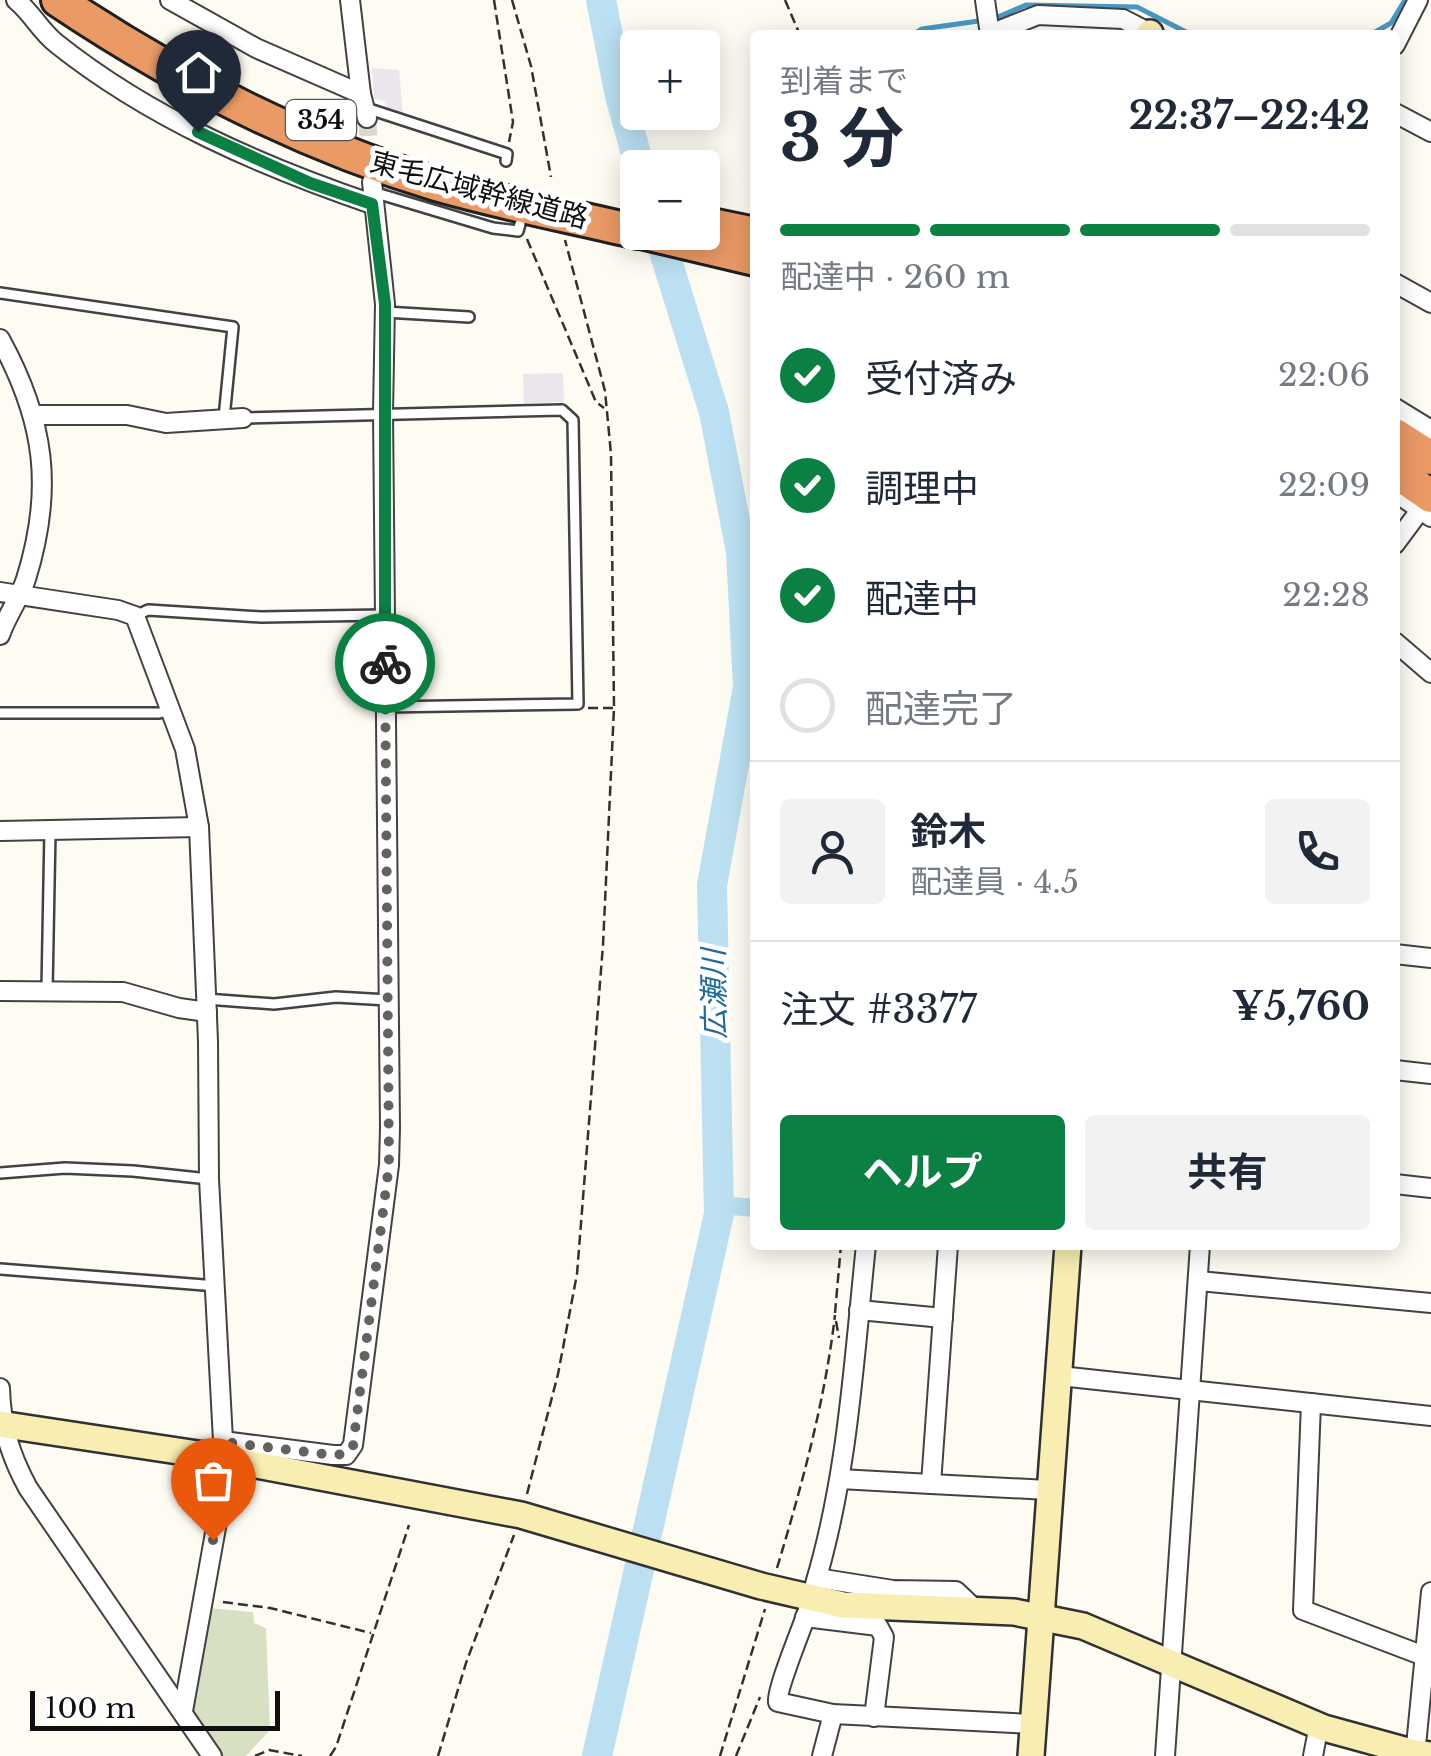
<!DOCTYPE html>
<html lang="ja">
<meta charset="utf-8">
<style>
body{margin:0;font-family:"Libre Baskerville","Noto Sans JP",serif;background:#f2f2f3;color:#1f2937;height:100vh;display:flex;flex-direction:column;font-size:38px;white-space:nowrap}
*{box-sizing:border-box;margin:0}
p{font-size:32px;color:#747a83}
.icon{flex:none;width:55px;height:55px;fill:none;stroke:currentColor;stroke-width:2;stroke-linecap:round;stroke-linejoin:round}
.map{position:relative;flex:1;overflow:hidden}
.panel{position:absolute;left:750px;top:30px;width:650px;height:1220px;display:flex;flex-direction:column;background:#fff;border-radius:10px;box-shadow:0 5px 25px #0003}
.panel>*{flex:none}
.tools{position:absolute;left:620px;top:30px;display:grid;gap:20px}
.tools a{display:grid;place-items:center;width:100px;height:100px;border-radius:10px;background:#fff;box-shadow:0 5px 25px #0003;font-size:50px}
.scale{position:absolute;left:30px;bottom:25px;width:250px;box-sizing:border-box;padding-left:10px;border:5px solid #0f0f0f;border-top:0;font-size:28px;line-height:35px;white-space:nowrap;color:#0f0f0f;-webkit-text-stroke:8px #fff;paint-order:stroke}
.pin{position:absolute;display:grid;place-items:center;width:85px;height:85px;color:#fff;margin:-102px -42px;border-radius:50% 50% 50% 0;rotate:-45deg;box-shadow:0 0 10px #0007}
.pin .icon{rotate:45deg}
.courier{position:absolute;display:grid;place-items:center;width:100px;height:100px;margin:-50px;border:8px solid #0b8043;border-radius:50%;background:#fff;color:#222;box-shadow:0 2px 12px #0007}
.headline em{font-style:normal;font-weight:700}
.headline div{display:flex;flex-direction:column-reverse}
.headline{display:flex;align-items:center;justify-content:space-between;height:170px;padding:0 30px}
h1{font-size:65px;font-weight:700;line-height:75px}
.bar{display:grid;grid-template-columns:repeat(4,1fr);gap:15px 10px;align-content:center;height:120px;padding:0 30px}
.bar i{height:12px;border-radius:8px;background:#e0e1e3}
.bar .active{background:#0b8043}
.bar p{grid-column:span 4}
.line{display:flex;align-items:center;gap:25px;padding:0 30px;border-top:2px solid #e0e1e3}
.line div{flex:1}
.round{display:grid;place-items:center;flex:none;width:105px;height:105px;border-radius:10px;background:#f2f2f3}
ol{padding:0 30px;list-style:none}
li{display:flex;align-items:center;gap:30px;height:110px}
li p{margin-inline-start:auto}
li .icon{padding:10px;border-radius:50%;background:#0b8043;color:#fff;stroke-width:4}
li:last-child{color:#747a83}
li i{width:55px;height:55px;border:5px solid #e0e1e3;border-radius:50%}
.action{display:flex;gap:20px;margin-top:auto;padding:20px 30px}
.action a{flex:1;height:115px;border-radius:10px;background:#0b8043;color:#fff;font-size:40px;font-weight:700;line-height:115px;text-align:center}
.action a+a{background:#f2f2f3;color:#1f2937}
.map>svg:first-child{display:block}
.industrial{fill:#ece5ed}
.cemetery{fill:#d8e0c4}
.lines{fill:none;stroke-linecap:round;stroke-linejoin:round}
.stream{stroke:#4699c4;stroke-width:5}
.canal{stroke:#bbe0f2;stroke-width:18}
.river{stroke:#bbe0f2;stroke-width:30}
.street-tunnel{stroke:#dad8d1;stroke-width:18;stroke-dasharray:18 9;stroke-linecap:butt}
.lane-casing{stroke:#424242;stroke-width:14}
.street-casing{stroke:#424242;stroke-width:22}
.secondary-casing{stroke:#313131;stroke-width:30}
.highway-casing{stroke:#202020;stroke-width:38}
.path{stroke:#313131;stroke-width:2.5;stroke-dasharray:10 5;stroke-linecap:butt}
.lane{stroke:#fff;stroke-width:9}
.street{stroke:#fff;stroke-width:18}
.secondary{stroke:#f9eeb2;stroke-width:25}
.highway{stroke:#ea9a65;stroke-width:32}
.done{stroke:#63625f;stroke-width:10;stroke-dasharray:0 18}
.route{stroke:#0b8043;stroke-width:12}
.labels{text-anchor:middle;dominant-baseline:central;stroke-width:10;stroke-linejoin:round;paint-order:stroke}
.shield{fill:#fff;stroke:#575757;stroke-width:2.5}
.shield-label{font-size:25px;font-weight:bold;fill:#0f0f0f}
.street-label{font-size:28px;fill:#0f0f0f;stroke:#fff}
.water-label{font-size:30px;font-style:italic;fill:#206b99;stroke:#fff}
</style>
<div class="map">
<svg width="1431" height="1756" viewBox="0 0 1431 1756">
<rect width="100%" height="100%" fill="#fefbf3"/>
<g class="industrial">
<polygon points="372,68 399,70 403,116 387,110 385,101 374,99"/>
<polygon points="563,373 564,402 524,403 523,374"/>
</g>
<polygon class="cemetery" points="208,1608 253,1612 254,1623 266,1628 270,1730 246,1756 223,1756 196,1717 193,1706"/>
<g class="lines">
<g class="stream">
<polyline points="912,35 922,29 993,19 1026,5 1137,7 1192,35"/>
<polyline points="1370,35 1391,23 1405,0"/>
<polyline points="668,266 688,257"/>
</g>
<polyline class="canal" points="719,1205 755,1208"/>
<g class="river">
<polyline points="601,0 620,96 640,168"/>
<polyline points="597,1756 719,1214 712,885 748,687 741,552 714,412 658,232"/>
</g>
<polyline class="street-tunnel" points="367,118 371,168"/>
<defs>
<g id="lane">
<polyline points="366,108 507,154 506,161"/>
<polyline points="373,192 493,228 518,231 520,224"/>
<polyline points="0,293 233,327 224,418"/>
<polyline points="385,312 469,317"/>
<polyline points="243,418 562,410 573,420 578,704 385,707"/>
<polyline points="135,616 148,610 261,617 384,615"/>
<polyline points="0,713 159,713 171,710"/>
<polyline points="47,990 50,830"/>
<polyline points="206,999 274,1004 336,997 388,1000"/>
<polyline points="0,1173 65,1168 133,1171 209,1179"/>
<polyline points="0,1269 217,1286"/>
</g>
<g id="street">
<path d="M16,0c17,14 24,31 41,44 93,74 204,122 315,160"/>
<polyline points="170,0 256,48 361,94"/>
<polyline points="350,0 361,94 367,118"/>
<polyline points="985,0 990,35"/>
<polyline points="990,34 1038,15 1123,19 1154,35"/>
<polyline points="1395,45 1418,0"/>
<polyline points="1395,113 1431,132"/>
<polyline points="1395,283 1431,303"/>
<path d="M0,339c45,82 54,150 26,240 -6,19 -19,36 -26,56"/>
<polyline points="1395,408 1431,430"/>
<polyline points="34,415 127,415 166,423 243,418"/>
<polyline points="1395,492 1431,517"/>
<polyline points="1395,544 1421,509"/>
<polyline points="0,592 118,610 135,616 185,749 199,827 208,1041 209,1179 224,1459 219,1511 183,1711"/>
<polyline points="1395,642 1431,673"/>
<polyline points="0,831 199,827"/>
<polyline points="1395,954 1431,958"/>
<polyline points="0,991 123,992 179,1008 207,1012"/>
<polyline points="1395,1070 1431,1074"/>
<polyline points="1395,1184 1431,1188"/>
<polyline points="948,1245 931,1484 1048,1490"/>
<polyline points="1199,1281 1431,1303"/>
<polyline points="859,1310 943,1318"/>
<polyline points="1060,1376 1431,1416"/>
<path d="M0,1388c1,37 10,67 28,100l184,268"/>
<polyline points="1311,1403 1303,1610 1424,1656"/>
<polyline points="223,1441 333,1455 346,1455 353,1445 389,1165 390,1128 383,413 385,304 372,182"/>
<polyline points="840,1479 931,1484"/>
<polyline points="817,1578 893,1590 956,1591 977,1611"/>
<path d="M815,1584c33,-110 39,-225 51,-339"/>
<path d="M808,1610c-6,18 -32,80 -30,92l55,12 200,10"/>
<polyline points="805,1617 878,1626 884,1637 874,1717"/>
<polyline points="822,1756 833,1714"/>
<polyline points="1165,1756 1200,1245"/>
<polyline points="1313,1756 1319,1725"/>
<polyline points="1415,1756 1431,1592"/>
</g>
<g id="secondary">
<polyline points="1150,35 1150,33"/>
<polyline points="0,1424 198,1454 521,1515 761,1586 843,1605 1014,1612 1083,1626 1324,1728 1415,1753 1431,1755"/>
<polyline points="1031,1756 1068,1245"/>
</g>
<g id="highway">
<path d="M58,0c118,79 242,143 378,184 66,19 134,32 202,48"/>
<polyline points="702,223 755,234"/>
<polyline points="641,232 755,259"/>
<polyline points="1395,435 1431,458"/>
<polyline points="1395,471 1431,496"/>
</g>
</defs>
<use href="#lane" class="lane-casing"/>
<use href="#street" class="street-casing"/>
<use href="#secondary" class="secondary-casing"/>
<use href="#highway" class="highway-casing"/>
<g class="path">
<polyline points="494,0 513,122 509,142"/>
<polyline points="512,0 531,66 551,177"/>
<polyline points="785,0 800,35"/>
<polyline points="527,239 596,402 604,408"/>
<polyline points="588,708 614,708"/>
<polyline points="835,1313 841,1245"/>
<polyline points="836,1321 839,1338"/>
<polyline points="527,1494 558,1374 577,1274 603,945 614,708 611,454 605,391 565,240"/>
<path d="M777,1568c25,-83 48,-167 58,-253"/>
<polyline points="223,1602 270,1608 371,1633"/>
<polyline points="255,1756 269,1750 302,1756"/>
<polyline points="330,1756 336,1747 409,1525"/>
<polyline points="438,1756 466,1663 514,1535"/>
<polyline points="720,1756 765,1609"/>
<polyline points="736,1756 760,1697"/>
</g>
<use href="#lane" class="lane"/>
<use href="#street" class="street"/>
<use href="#secondary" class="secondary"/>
<use href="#highway" class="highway"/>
</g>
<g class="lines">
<polyline class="done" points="213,1540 219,1511 223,1442 332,1455 346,1454 353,1446 389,1165 385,663"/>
<polyline class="route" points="198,132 310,183 372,204 385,304 385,663"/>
</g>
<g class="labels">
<rect class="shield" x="286" y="100" width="70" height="40" rx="8"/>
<g class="shield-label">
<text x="321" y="120">354</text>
</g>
<g class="street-label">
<text transform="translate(479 190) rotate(15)">東毛広域幹線道路</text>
</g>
<g class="water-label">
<text transform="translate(714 994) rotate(-91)">広瀬川</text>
</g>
</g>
</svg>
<div class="tools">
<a>+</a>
<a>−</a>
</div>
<div class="scale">100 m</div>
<div class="pin" style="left:213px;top:1540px;background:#ea580c"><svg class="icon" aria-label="bag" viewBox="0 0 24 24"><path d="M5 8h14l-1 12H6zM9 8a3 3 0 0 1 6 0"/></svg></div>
<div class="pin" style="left:198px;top:132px;background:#1f2937"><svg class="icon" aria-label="home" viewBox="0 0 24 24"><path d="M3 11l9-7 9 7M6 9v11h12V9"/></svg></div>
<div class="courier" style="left:385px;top:663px"><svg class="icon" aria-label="bike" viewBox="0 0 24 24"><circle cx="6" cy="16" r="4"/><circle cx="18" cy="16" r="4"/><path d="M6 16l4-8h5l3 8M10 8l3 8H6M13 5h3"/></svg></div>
<section class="panel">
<div class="headline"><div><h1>3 分</h1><p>到着まで</p></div><em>22:37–22:42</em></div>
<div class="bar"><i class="active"></i><i class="active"></i><i class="active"></i><i></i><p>配達中 · 260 m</p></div>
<ol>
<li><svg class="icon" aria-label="check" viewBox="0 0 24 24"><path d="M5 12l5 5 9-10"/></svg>受付済み<p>22:06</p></li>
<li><svg class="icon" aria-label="check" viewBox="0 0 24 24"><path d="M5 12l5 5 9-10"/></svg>調理中<p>22:09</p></li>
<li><svg class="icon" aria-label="check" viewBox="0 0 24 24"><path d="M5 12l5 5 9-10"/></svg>配達中<p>22:28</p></li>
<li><i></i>配達完了</li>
</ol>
<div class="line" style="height:180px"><a class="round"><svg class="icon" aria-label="person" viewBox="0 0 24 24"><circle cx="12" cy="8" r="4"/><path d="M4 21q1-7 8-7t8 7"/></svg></a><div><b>鈴木</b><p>配達員 · 4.5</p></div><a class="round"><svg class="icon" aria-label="phone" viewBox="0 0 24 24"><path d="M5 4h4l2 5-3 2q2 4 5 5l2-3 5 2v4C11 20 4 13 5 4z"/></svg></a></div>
<div class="line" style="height:130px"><div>注文 #3377</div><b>¥5,760</b></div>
<div class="action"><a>ヘルプ</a><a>共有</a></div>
</section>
</div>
